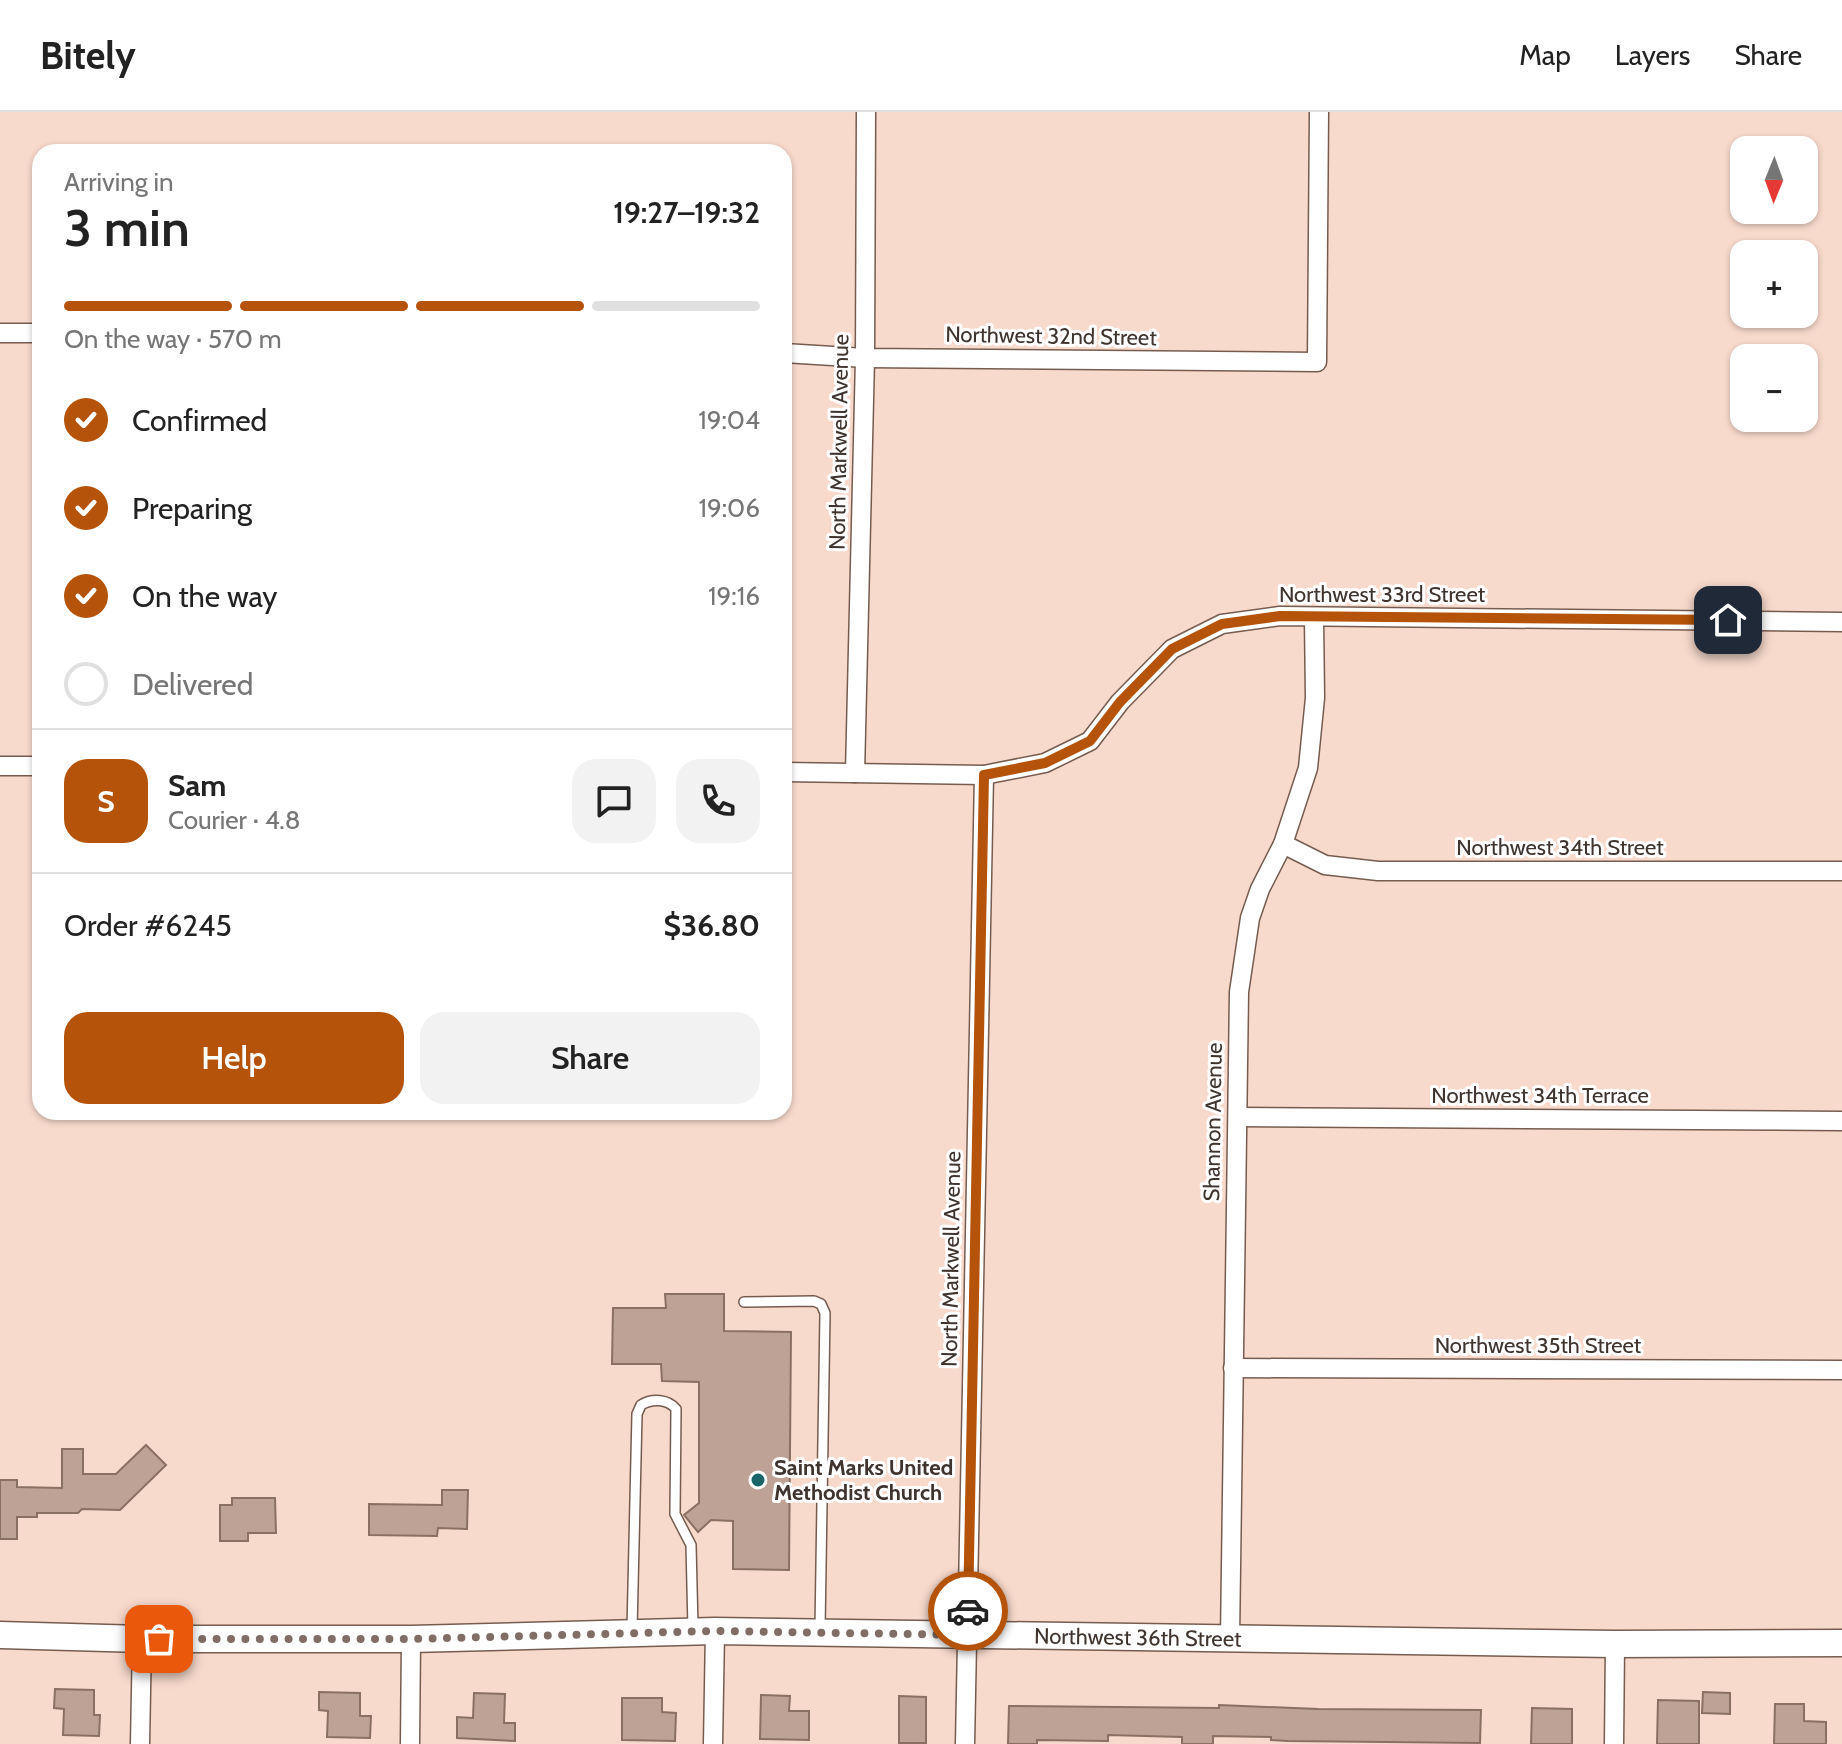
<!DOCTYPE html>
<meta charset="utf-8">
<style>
body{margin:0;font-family:Cabin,sans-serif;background:#f2f2f2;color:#222;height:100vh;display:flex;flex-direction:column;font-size:30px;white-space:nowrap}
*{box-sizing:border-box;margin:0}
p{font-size:26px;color:#767676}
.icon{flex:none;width:44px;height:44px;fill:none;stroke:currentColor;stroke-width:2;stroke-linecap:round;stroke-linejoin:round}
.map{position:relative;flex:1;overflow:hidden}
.sheet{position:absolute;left:32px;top:32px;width:760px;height:976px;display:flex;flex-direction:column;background:#fff;border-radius:24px;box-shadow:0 2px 6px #0004}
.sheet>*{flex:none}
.needle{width:52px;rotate:181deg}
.controls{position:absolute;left:1730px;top:24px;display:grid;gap:16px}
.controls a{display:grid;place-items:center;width:88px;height:88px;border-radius:16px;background:#fff;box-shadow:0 2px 6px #0004;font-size:40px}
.pin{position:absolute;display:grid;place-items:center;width:68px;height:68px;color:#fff;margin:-34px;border-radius:16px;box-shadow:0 4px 12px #0006}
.courier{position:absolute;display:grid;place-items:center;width:80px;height:80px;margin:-40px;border:6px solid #b45309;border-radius:50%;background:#fff;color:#222;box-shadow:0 2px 10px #0007}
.overview em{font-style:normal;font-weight:600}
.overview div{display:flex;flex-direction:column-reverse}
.overview{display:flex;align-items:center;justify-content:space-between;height:136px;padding:0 32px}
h1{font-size:52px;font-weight:600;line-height:60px}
.bar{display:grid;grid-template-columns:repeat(4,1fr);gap:12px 8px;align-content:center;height:96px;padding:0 32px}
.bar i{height:10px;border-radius:6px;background:#e0e0e0}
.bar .active{background:#b45309}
.bar p{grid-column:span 4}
.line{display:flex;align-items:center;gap:20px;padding:0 32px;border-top:2px solid #e0e0e0}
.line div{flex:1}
.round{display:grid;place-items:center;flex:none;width:84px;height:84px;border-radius:24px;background:#f2f2f2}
ol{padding:0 32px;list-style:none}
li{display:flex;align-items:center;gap:24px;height:88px}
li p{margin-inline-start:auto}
li .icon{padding:8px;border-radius:50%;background:#b45309;color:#fff;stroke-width:4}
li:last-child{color:#767676}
li i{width:44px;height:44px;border:4px solid #e0e0e0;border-radius:50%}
.cta{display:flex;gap:16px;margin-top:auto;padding:16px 32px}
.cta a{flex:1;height:92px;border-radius:24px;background:#b45309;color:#fff;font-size:32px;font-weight:600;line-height:92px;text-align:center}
.cta a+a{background:#f2f2f2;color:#222}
header{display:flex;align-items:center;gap:48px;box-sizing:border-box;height:112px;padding:0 40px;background:#fff;border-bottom:2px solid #e0e0e0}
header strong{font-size:38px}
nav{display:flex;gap:44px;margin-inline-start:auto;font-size:28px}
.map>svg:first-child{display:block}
.building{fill:#bea295;stroke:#8a7063;stroke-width:2}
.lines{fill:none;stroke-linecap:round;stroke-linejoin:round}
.lane-casing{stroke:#755c4f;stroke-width:12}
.street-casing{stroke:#755c4f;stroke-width:21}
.secondary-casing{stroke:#755c4f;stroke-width:29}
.lane{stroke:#fff;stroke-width:9}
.street{stroke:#fff;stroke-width:18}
.secondary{stroke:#fff;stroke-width:26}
.done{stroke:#806e66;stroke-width:8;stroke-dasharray:0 14.4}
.route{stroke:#b45309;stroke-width:10}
.poi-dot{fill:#186668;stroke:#fff;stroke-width:3}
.labels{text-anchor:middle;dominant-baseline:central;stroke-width:6;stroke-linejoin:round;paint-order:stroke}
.street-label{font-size:22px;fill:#40342f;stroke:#fff}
.poi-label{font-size:22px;font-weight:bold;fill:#40342f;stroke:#fff;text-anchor:start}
</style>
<header>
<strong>Bitely</strong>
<nav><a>Map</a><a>Layers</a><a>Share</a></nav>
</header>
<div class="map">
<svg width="1842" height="1632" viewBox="0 0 1842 1632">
<rect width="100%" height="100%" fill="#f8dacc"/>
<g class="building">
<polygon points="665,1182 724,1182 724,1219 791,1220 789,1458 733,1457 733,1409 711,1408 698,1420 684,1403 699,1391 699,1270 662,1269 661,1252 612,1252 613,1196 666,1196"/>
<polygon points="146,1333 166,1353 120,1398 82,1397 78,1401 37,1401 37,1405 17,1405 17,1427 0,1427 0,1368 17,1368 17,1375 62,1376 62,1337 83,1337 83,1362 116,1362"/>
<polygon points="442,1378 468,1378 467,1417 438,1416 437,1424 369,1423 369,1392 442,1393"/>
<polygon points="232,1386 275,1386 276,1421 248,1421 248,1429 220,1429 220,1393 232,1393"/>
<polygon points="55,1577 94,1578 94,1603 100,1603 99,1624 63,1623 64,1597 54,1596"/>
<polygon points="319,1580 360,1581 360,1604 371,1604 370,1626 327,1625 328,1599 319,1598"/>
<polygon points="1703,1580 1730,1581 1730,1602 1702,1601"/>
<polygon points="474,1581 505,1582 504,1611 515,1611 515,1629 457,1626 457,1605 473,1606"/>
<polygon points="761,1583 790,1584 789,1599 809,1599 809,1628 760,1627"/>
<polygon points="899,1584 926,1585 926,1631 899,1631"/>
<polygon points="622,1586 662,1586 662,1600 676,1601 675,1629 622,1628"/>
<polygon points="1658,1588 1699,1589 1699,1632 1657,1632"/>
<polygon points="1775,1592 1804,1592 1804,1609 1826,1610 1826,1632 1774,1632"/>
<polygon points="1219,1593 1318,1597 1481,1598 1480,1631 1288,1629 1271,1628 1271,1625 1213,1624 1213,1632 1182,1632 1182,1625 1108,1623 1108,1629 1037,1628 1037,1632 1008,1632 1009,1594 1219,1596"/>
<polygon points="1532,1596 1572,1597 1572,1632 1531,1632"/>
</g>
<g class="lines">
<defs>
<g id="lane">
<polyline points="744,1190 814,1189 821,1192 825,1201 820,1517"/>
<path d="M632,1518l5,-216 4,-9c11,-7 27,-6 35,4l-1,105 16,31 2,83"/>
</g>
<g id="street">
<polyline points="0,221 40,221"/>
<polyline points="784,241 865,246 1317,250 1319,0"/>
<polyline points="0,654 40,654"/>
<polyline points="784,660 984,663 1045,651 1090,629 1120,590 1172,537 1222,512 1280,504 1842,510"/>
<polyline points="855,661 865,246 866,0"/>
<polyline points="1283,732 1325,753 1378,759 1842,759"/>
<polyline points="1238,1005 1842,1009"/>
<polyline points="1233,1256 1842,1258"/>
<polyline points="1230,1527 1239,880 1250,806 1260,777 1283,732 1308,656 1315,586 1314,506"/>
<polyline points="140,1632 142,1527"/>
<polyline points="410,1632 411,1527"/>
<polyline points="713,1632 715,1519"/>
<polyline points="965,1632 984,663"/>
<polyline points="1614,1632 1615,1532"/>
</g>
<g id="secondary">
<path id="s1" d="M0,1523l142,4h269l304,-8 900,13 227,-1"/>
</g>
</defs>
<use href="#lane" class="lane-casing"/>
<use href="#street" class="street-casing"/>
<use href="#secondary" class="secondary-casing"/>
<use href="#lane" class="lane"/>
<use href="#street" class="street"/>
<use href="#secondary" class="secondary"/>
</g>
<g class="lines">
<polyline class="done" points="159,1527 411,1527 715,1519 967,1523 968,1499"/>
<polyline class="route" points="968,1499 984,663 1045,651 1090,629 1120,590 1172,537 1222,512 1280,504 1728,508"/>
</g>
<circle class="poi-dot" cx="758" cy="1368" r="8"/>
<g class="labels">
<g class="street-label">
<text transform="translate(1051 224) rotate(1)">Northwest 32nd Street</text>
<text transform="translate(839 330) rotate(-89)">North Markwell Avenue</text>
<text x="1382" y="482">Northwest 33rd Street</text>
<text x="1560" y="735">Northwest 34th Street</text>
<text x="1540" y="983">Northwest 34th Terrace</text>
<text transform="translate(1213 1010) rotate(-89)">Shannon Avenue</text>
<text transform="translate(951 1147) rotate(-89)">North Markwell Avenue</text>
<text x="1538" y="1233">Northwest 35th Street</text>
<text stroke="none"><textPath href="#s1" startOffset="1138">Northwest 36th Street</textPath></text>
</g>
<g class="poi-label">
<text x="774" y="1355">Saint Marks United<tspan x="774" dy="25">Methodist Church</tspan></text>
</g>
</g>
</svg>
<div class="controls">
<a><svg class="needle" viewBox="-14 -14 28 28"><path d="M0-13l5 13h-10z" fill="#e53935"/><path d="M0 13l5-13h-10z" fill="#767676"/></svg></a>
<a>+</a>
<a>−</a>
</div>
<div class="pin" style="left:159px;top:1527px;background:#ea580c"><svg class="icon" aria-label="bag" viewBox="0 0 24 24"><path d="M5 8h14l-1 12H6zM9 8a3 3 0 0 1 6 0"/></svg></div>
<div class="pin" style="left:1728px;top:508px;background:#1f2937"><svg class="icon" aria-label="home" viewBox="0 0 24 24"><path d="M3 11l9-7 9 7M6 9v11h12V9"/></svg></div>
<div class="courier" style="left:968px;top:1499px"><svg class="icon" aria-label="car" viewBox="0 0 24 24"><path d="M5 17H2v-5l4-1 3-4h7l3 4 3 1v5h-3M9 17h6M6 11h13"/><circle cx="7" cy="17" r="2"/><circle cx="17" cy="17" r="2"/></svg></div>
<section class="sheet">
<div class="overview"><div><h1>3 min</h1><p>Arriving in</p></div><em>19:27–19:32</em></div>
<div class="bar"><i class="active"></i><i class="active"></i><i class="active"></i><i></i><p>On the way · 570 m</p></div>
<ol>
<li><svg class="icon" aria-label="check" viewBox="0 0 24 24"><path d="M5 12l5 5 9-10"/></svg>Confirmed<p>19:04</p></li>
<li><svg class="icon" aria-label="check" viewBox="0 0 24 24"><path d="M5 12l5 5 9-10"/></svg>Preparing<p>19:06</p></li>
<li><svg class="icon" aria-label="check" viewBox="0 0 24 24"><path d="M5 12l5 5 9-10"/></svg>On the way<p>19:16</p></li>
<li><i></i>Delivered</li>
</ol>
<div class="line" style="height:144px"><b class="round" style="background:#b45309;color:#fff">S</b><div><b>Sam</b><p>Courier · 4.8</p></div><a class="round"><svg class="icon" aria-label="chat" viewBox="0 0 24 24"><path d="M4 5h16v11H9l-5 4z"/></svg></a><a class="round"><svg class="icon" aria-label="phone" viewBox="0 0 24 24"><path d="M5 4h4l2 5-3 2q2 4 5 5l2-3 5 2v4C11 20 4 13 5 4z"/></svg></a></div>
<div class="line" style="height:104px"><div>Order #6245</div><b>$36.80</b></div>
<div class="cta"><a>Help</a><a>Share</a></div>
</section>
</div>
